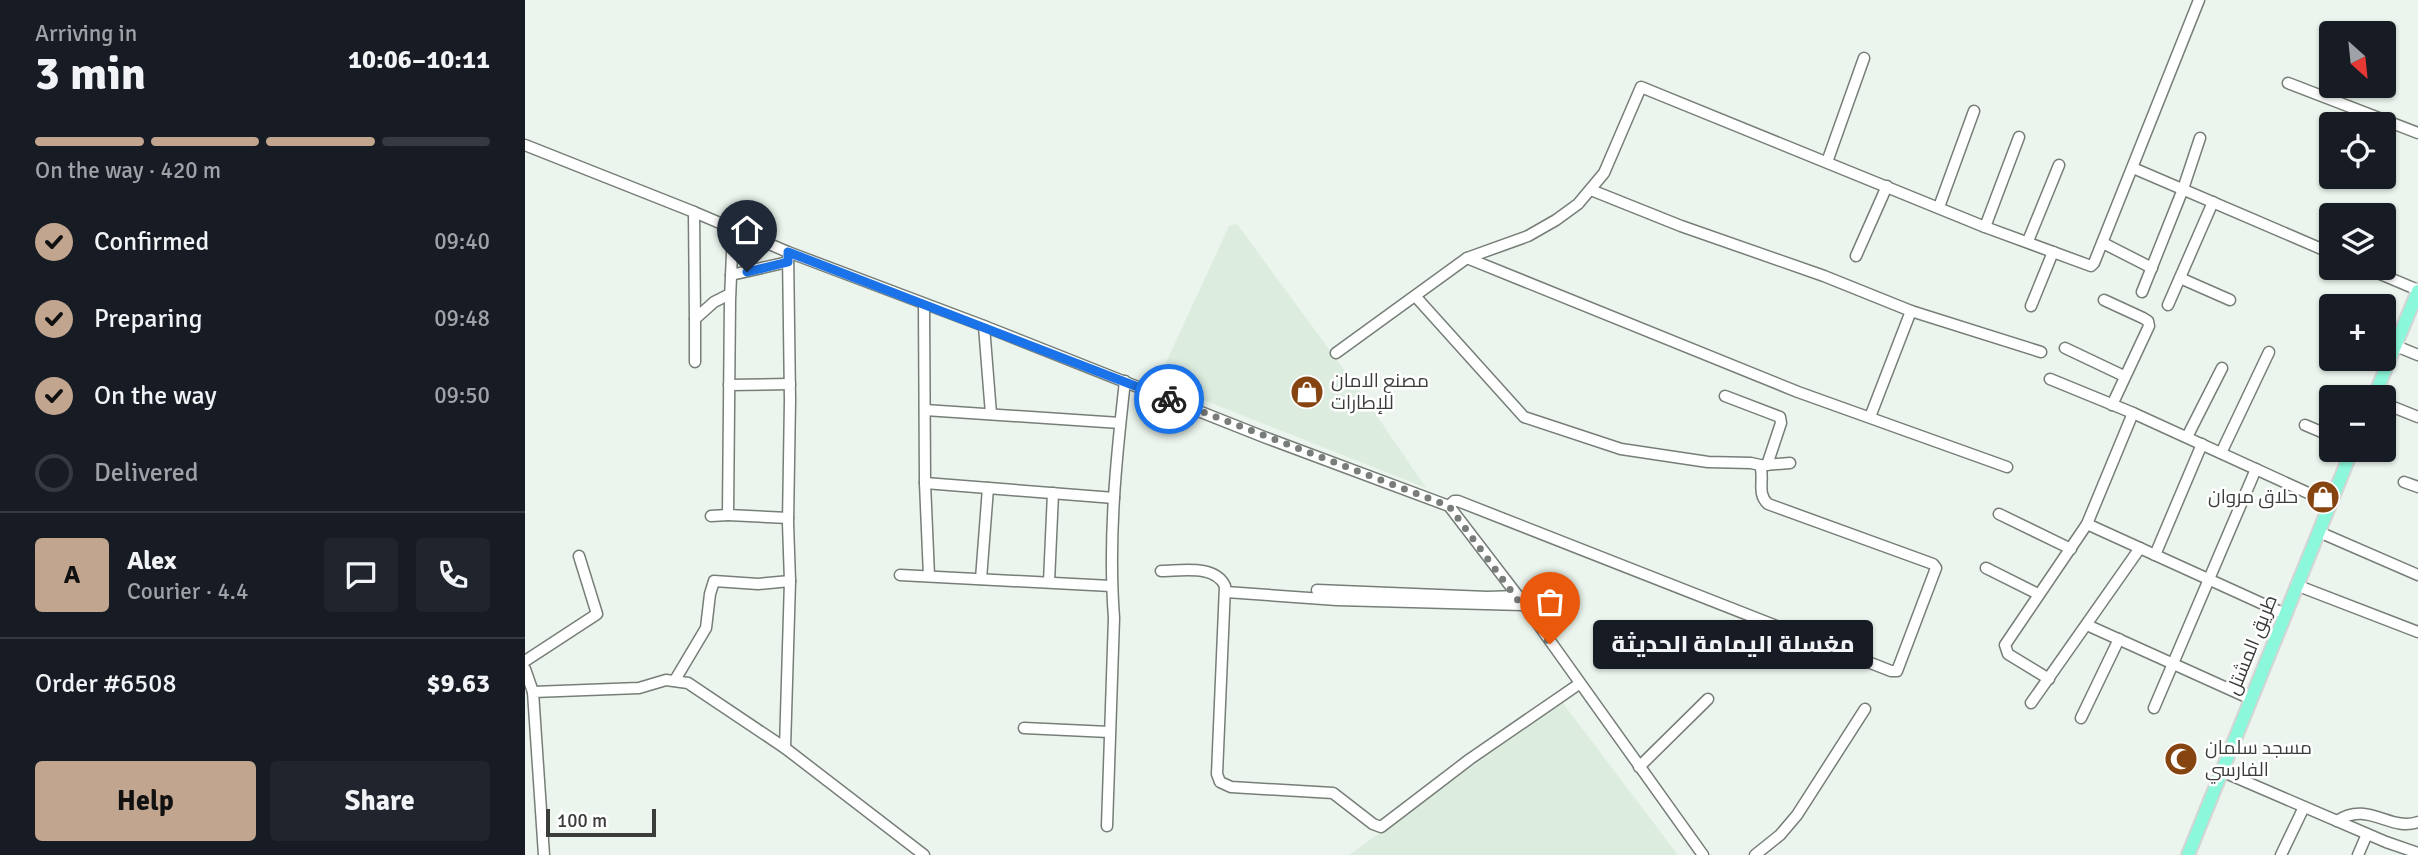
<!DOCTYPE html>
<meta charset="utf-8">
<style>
body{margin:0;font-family:Signika,Cairo,sans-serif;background:#20242c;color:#f1f3f6;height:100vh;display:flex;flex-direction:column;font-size:26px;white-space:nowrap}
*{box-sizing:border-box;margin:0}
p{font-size:23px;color:#9ea1a6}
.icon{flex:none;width:38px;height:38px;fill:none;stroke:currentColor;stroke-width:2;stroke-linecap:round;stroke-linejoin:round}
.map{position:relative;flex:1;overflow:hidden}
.panel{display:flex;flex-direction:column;background:#171b24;width:525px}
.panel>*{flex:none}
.needle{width:46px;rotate:153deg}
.buttons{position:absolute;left:1794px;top:21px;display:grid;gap:14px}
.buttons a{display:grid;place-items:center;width:77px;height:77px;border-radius:7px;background:#171b24;box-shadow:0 2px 5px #0004;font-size:35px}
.scale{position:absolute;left:21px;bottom:18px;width:110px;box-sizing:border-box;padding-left:7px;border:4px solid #3a3d3a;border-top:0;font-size:19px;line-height:24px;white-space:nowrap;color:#3a3d3a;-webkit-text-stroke:5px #fff;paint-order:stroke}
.pin{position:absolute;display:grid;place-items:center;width:60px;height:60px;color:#fff;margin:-72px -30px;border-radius:50% 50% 50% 0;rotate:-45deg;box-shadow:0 0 7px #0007}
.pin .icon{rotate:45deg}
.courier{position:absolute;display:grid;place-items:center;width:70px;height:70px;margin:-35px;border:5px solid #1a73e8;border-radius:50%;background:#fff;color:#222;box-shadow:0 2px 9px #0007}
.bubble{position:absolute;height:49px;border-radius:7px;background:#171b24;box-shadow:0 2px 5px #0004;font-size:23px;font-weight:800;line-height:49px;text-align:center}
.head em{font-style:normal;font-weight:800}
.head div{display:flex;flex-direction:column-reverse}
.head{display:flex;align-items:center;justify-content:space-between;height:119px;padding:0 35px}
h1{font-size:46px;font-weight:800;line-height:52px}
.bar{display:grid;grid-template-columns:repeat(4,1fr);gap:10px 7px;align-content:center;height:84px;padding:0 35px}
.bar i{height:9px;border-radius:5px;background:#363941}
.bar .active{background:#c1a58e}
.bar p{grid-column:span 4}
.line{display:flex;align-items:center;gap:18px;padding:0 35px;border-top:2px solid #363941}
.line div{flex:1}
.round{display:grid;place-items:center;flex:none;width:74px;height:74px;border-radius:7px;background:#20242c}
ol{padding:0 35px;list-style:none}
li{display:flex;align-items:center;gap:21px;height:77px}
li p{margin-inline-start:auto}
li .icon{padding:7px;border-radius:50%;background:#c1a58e;color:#111;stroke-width:4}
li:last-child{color:#9ea1a6}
li i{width:38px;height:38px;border:4px solid #363941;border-radius:50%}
.action{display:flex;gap:14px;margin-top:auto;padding:14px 35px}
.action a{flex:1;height:80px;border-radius:7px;background:#c1a58e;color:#111;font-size:28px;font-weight:800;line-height:80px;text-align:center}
.action a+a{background:#20242c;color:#f1f3f6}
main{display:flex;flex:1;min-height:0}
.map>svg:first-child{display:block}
.built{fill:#dcecdf}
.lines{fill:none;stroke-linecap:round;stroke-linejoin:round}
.minor-casing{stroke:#767e77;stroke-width:13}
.major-casing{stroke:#d4d4d4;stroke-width:16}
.minor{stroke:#fff;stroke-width:10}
.major{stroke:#8cf8db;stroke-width:12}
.done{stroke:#787d79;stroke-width:7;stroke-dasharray:0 12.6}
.route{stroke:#1a73e8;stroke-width:9}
.labels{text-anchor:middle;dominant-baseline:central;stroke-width:5;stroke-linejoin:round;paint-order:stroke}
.poi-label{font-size:19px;fill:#3a3d3a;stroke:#fff;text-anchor:start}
.street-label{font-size:19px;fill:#3a3d3a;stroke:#fff}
</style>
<main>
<section class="panel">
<div class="head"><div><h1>3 min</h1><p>Arriving in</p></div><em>10:06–10:11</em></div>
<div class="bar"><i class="active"></i><i class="active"></i><i class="active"></i><i></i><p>On the way · 420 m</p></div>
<ol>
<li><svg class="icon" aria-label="check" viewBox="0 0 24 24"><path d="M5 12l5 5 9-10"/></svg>Confirmed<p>09:40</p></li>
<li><svg class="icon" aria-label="check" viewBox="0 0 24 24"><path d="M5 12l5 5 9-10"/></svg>Preparing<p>09:48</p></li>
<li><svg class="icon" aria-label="check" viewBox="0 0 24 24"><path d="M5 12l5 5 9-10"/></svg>On the way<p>09:50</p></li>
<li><i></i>Delivered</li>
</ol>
<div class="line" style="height:126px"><b class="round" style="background:#c1a58e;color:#111">A</b><div><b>Alex</b><p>Courier · 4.4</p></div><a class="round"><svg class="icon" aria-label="chat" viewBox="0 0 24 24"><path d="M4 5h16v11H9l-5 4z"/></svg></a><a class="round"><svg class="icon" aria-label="phone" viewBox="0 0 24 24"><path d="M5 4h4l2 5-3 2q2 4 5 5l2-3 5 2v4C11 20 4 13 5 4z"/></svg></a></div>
<div class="line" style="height:91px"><div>Order #6508</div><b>$9.63</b></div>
<div class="action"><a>Help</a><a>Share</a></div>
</section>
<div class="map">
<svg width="1893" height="855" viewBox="0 0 1893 855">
<rect width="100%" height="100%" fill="#ebf5ed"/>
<g class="built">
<polygon points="712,224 837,394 901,488 681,401 636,387 638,369 704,226"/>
<polygon points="1037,702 1153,855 824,855"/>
</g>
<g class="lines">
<defs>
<g id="minor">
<polyline points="1763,83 1893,133"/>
<polyline points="0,145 169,212 263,252 459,326 739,437 924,506 993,596 1178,855"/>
<polyline points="1302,162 1339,58"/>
<polyline points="1608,168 1806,253"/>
<polyline points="1066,190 1156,226 1299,276 1386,311 1516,352"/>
<polyline points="1414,207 1449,111"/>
<polyline points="169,212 170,319"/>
<polyline points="1460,227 1494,137"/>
<polyline points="208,229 205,300 203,515 263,518"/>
<polyline points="1503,241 1534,165"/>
<polyline points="1578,243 1627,268"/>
<polyline points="1331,256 1362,186"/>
<polyline points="942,258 1273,392 1482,467"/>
<polyline points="1841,268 1893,290"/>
<polyline points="206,275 263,262"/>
<polyline points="1655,278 1705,300"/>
<polyline points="1617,292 1658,189 1675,138"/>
<path d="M891,297l108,120 97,32 87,13 43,1 9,2c5,14 -4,28 8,39l165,60 3,4 -39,103h-6l-433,-170h-4l-5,5"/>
<polyline points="1579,300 1618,318 1623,321 1624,326 1587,405"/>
<polyline points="399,304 400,483 404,576"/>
<polyline points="1643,305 1688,202"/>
<polyline points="1506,306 1528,252"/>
<polyline points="459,326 466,414"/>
<polyline points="1871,346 1893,355"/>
<polyline points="1540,348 1599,376"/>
<polyline points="811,353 942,258 1003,236 1031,220 1053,204 1079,173 1116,87 1460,227 1566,266 1569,263 1674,0"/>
<polyline points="170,362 170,319 189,302 205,294"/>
<polyline points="1525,379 1608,413 1805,503"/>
<polyline points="204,385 265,384"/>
<polyline points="1200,396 1255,417 1256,423 1242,465"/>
<polyline points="1858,403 1893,417"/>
<polyline points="400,410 595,423"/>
<polyline points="1345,417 1386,311"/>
<polyline points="1780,425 1806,436"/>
<polyline points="1662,437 1697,368"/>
<polyline points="1696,453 1744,352"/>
<polyline points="1239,465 1265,463"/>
<polyline points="1879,482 1893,487"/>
<polyline points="400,483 589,498"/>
<polyline points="1474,514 1546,549"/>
<polyline points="186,516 203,515"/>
<polyline points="1562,524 1760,614"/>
<polyline points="1794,532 1893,575"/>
<polyline points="1630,555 1677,444"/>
<polyline points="1461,568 1513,594"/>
<path d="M636,571c20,0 54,-7 64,15l-8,188 3,8 11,5 102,6 40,31 8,3 89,-68 109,-75"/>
<polyline points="375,575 586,586"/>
<polyline points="456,579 463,488"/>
<polyline points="524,582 528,493"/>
<polyline points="1771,585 1893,632"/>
<polyline points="792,590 962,597 993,596"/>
<polyline points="701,592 812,600 998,605"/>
<polyline points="1562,625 1726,699"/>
<polyline points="0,661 72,614 54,556"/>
<polyline points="0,669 8,692"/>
<polyline points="1524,679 1483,654 1480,645 1562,524 1608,413"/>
<polyline points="150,680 181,628 185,594 189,581 233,584 265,581"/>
<polyline points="1506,703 1615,548"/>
<polyline points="1629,708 1731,469"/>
<polyline points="1556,718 1594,639"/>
<polyline points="499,728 584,732"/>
<polyline points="260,748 399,855"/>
<polyline points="1114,767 1183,699"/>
<polyline points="1696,771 1861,842 1893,853"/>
<path d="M1812,821c31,-21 53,11 81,1"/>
<path d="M582,826l7,-208c-6,-79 2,-158 11,-237"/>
<polyline points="19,855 8,692 114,688 141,680 163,683 260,748 265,581 263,523 265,400 263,252"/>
<polyline points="1230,855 1255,835 1272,815 1340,709"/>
<polyline points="1756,855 1779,807"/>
<polyline points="1833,855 1842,834"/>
</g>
<g id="major">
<polyline points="1849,397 1893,291"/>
<polyline points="1663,855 1827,450"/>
</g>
</defs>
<use href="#minor" class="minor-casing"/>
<use href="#major" class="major-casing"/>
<use href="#minor" class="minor"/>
<use href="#major" class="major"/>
</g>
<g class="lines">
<polyline class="done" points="644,399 924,506 1025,644"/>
<polyline class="route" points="222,272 263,262 263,252 644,399"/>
</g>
<defs>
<symbol id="shop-disc" viewBox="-11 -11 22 22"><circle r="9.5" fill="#864510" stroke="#fff"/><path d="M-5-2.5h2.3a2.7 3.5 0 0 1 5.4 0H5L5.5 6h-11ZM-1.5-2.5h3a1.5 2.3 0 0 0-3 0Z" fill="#fff"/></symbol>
<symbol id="mosque-disc" viewBox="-11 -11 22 22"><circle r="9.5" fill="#864510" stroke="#fff"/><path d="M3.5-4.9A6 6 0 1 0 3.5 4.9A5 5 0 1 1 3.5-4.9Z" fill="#fff"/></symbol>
</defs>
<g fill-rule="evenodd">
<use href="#shop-disc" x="763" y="373" width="38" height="38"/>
<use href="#shop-disc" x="1779" y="478" width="38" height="38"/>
<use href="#mosque-disc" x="1637" y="740" width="38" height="38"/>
</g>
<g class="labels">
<g class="poi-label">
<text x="806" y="381">مصنع الامان<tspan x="806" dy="22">للإطارات</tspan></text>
<text x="1773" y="497" text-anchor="end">حلاق مروان</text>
<text x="1680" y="748">مسجد سلمان<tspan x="1680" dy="22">الفارسي</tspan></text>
</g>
<g class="street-label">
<text transform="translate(1727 645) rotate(-68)">طريق المشتل</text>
</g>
</g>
</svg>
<div class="buttons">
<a><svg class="needle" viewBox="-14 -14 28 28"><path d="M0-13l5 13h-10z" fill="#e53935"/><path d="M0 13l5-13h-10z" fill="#9ea1a6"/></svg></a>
<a><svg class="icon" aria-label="locate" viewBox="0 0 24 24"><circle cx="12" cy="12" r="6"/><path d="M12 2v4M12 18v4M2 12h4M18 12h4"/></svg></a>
<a><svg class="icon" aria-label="layers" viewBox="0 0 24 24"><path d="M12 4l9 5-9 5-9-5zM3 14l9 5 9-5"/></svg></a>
<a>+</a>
<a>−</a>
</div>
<div class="scale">100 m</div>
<div class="pin" style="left:1025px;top:644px;background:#ea580c"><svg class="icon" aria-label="bag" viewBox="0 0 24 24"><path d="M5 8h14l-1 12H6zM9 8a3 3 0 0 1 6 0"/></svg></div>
<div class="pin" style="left:222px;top:272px;background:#1f2937"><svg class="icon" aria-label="home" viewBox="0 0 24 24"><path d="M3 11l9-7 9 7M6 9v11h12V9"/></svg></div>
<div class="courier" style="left:644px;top:399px"><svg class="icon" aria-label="bike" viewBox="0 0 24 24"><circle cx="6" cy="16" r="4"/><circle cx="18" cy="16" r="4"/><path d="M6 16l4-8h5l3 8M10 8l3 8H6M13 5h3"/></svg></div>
<div class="bubble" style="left:1068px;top:620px;width:280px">مغسلة اليمامة الحديثة</div>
</div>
</main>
